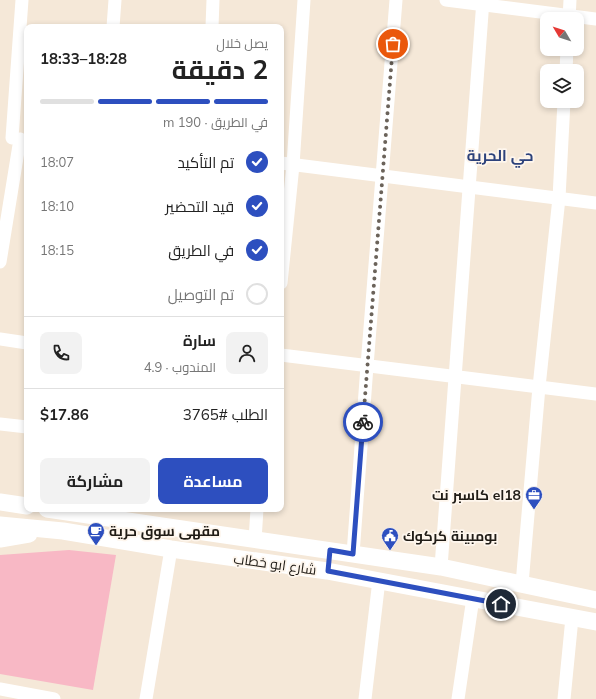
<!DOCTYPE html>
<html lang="ar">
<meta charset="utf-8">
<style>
body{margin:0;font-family:Mulish,Cairo,sans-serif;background:#f2f2f2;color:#222;direction:rtl;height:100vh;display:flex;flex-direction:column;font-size:15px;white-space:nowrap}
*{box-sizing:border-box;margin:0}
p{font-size:13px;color:#767676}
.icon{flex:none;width:22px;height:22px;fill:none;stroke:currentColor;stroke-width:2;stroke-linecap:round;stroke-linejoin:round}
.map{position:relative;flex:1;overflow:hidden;direction:ltr}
.sheet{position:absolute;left:24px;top:24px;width:260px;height:488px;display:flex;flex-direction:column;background:#fff;border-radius:8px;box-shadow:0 2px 6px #0003;direction:rtl}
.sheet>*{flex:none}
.needle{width:26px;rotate:309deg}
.tools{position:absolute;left:540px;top:12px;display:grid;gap:8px}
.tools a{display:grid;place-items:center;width:44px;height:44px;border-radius:8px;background:#fff;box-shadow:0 2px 6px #0003;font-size:20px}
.pin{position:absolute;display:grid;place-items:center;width:34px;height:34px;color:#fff;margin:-17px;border:2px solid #fff;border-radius:50%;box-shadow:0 1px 4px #0007}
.courier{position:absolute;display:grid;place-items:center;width:40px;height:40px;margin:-20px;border:3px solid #2d4fbf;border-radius:50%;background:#fff;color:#222;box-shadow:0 1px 5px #0007}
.summary em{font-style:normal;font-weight:700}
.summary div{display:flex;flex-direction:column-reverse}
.summary{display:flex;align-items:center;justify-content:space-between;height:68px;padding:0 16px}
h1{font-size:26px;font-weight:700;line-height:30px}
.bar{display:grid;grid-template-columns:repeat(4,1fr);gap:6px 4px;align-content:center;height:48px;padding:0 16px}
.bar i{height:5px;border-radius:3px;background:#e0e0e0}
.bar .current{background:#2d4fbf}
.bar p{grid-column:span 4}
.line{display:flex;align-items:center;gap:10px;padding:0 16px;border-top:1px solid #e0e0e0}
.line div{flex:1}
.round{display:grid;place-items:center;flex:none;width:42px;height:42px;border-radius:8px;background:#f2f2f2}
ol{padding:0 16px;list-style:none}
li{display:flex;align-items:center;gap:12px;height:44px}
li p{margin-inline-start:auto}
li .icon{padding:4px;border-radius:50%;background:#2d4fbf;color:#fff;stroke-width:4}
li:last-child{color:#767676}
li i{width:22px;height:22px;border:2px solid #e0e0e0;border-radius:50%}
.button{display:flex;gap:8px;margin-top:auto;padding:8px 16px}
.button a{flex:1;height:46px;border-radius:8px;background:#2d4fbf;color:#fff;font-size:16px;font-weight:700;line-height:46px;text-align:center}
.button a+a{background:#f2f2f2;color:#222}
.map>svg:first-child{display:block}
.green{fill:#f8b8c5}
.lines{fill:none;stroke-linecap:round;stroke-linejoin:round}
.minor{stroke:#fff;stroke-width:13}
.major{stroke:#fff;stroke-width:17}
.done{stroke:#6b635a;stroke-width:4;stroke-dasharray:0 7.2}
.route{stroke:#2d4fbf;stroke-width:5}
.labels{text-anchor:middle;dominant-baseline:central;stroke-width:3.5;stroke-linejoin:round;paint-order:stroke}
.poi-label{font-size:14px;font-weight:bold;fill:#201c16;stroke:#fef6ed;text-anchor:start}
.street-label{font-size:14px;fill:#201c16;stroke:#fef6ed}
.neighbourhood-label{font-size:15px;font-weight:bold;fill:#2d427b;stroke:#fef6ed}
</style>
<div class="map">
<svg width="596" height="699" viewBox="0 0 596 699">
<rect width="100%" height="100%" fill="#f5e8d8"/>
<polygon class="green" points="69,550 116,555 93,690 0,674 0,555"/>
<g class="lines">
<g class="minor">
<polyline points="446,0 596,19"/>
<polyline points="569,19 570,0"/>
<polyline points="113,27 115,0"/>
<polyline points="212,27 213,0"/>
<polyline points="566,71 567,49"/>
<polyline points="12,138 22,0"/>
<polyline points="281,163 596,203"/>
<polyline points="0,262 20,139"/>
<polyline points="281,283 293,165 304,0"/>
<polyline points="0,339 27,343"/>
<polyline points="281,355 596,394"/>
<polyline points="0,424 27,427"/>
<polyline points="255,540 257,509"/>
<polyline points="353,554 367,366 396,0"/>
<polyline points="441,567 483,0"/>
<polyline points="522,584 539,387 559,198 564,101"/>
<polyline points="0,689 54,699"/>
<polyline points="146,699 171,549"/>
<polyline points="365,699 379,580"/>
<polyline points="458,699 473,598"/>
<polyline points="564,699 572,618"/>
</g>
<g class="major">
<polyline points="0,502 27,506"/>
<polyline points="47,509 441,567 596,600"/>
<polyline points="0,525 63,531 171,549 327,571 596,622"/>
<polyline points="0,539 29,534"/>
</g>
</g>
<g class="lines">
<polyline class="done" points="363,422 393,44"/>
<polyline class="route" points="363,422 353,554 330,550 328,571 501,604"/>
</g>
<defs>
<symbol id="office-pin" viewBox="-11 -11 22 30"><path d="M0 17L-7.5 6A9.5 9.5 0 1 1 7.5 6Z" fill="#2d4fbf" stroke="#fef6ed"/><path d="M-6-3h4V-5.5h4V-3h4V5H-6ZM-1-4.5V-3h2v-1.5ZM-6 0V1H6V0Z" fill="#fff"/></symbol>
<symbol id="cafe-pin" viewBox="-11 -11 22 30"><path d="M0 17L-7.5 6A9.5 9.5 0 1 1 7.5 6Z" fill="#2d4fbf" stroke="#fef6ed"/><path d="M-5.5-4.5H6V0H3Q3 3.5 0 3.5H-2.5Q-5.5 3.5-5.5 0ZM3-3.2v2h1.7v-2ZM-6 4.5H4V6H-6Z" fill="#fff"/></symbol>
<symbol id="civic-pin" viewBox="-11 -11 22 30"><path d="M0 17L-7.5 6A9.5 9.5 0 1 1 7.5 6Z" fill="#2d4fbf" stroke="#fef6ed"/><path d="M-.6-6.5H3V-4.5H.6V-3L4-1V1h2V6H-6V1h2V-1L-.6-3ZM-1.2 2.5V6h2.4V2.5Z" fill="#fff"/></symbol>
</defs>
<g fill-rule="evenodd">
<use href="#office-pin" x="524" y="485" width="20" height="27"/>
<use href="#cafe-pin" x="86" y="521" width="20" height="27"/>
<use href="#civic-pin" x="380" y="526" width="20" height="27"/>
</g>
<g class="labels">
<g class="poi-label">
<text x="521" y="495" text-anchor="end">كاسبر نت el18</text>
<text x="109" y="531">مقهى سوق حرية</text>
<text x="403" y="536">بومبينة كركوك</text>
</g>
<g class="street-label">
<text transform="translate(275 564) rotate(8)">شارع ابو خطاب</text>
</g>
<g class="neighbourhood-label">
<text x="500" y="155">حي الحرية</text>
</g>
</g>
</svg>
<div class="tools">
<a><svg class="needle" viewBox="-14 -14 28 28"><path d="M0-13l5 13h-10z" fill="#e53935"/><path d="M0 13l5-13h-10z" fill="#767676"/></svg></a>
<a><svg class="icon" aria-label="layers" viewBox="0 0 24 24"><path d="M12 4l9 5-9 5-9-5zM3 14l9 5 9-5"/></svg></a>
</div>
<div class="pin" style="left:393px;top:44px;background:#ea580c"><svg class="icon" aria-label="bag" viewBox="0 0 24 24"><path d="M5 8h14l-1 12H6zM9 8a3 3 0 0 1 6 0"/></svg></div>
<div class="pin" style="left:501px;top:604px;background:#1f2937"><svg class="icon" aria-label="home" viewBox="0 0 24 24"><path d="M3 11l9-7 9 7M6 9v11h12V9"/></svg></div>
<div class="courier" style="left:363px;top:422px"><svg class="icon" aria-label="bike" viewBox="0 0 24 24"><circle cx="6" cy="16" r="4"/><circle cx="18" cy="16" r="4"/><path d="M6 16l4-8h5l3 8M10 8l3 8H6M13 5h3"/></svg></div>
<section class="sheet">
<div class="summary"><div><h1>2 دقيقة</h1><p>يصل خلال</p></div><em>18:28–18:33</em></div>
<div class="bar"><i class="current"></i><i class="current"></i><i class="current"></i><i></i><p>في الطريق · 190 m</p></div>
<ol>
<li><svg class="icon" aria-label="check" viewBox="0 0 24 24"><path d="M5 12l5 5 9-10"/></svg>تم التأكيد<p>18:07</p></li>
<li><svg class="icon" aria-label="check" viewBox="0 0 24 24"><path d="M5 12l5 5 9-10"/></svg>قيد التحضير<p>18:10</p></li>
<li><svg class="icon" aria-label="check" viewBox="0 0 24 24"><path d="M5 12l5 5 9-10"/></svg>في الطريق<p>18:15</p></li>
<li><i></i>تم التوصيل</li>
</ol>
<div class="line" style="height:72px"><a class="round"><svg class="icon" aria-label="person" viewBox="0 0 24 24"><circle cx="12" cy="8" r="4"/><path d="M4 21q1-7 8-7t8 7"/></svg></a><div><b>سارة</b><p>المندوب · 4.9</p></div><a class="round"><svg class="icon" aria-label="phone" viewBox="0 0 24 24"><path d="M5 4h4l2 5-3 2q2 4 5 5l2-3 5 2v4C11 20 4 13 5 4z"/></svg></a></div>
<div class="line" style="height:52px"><div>الطلب #3765</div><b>$17.86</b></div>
<div class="button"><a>مساعدة</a><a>مشاركة</a></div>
</section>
</div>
